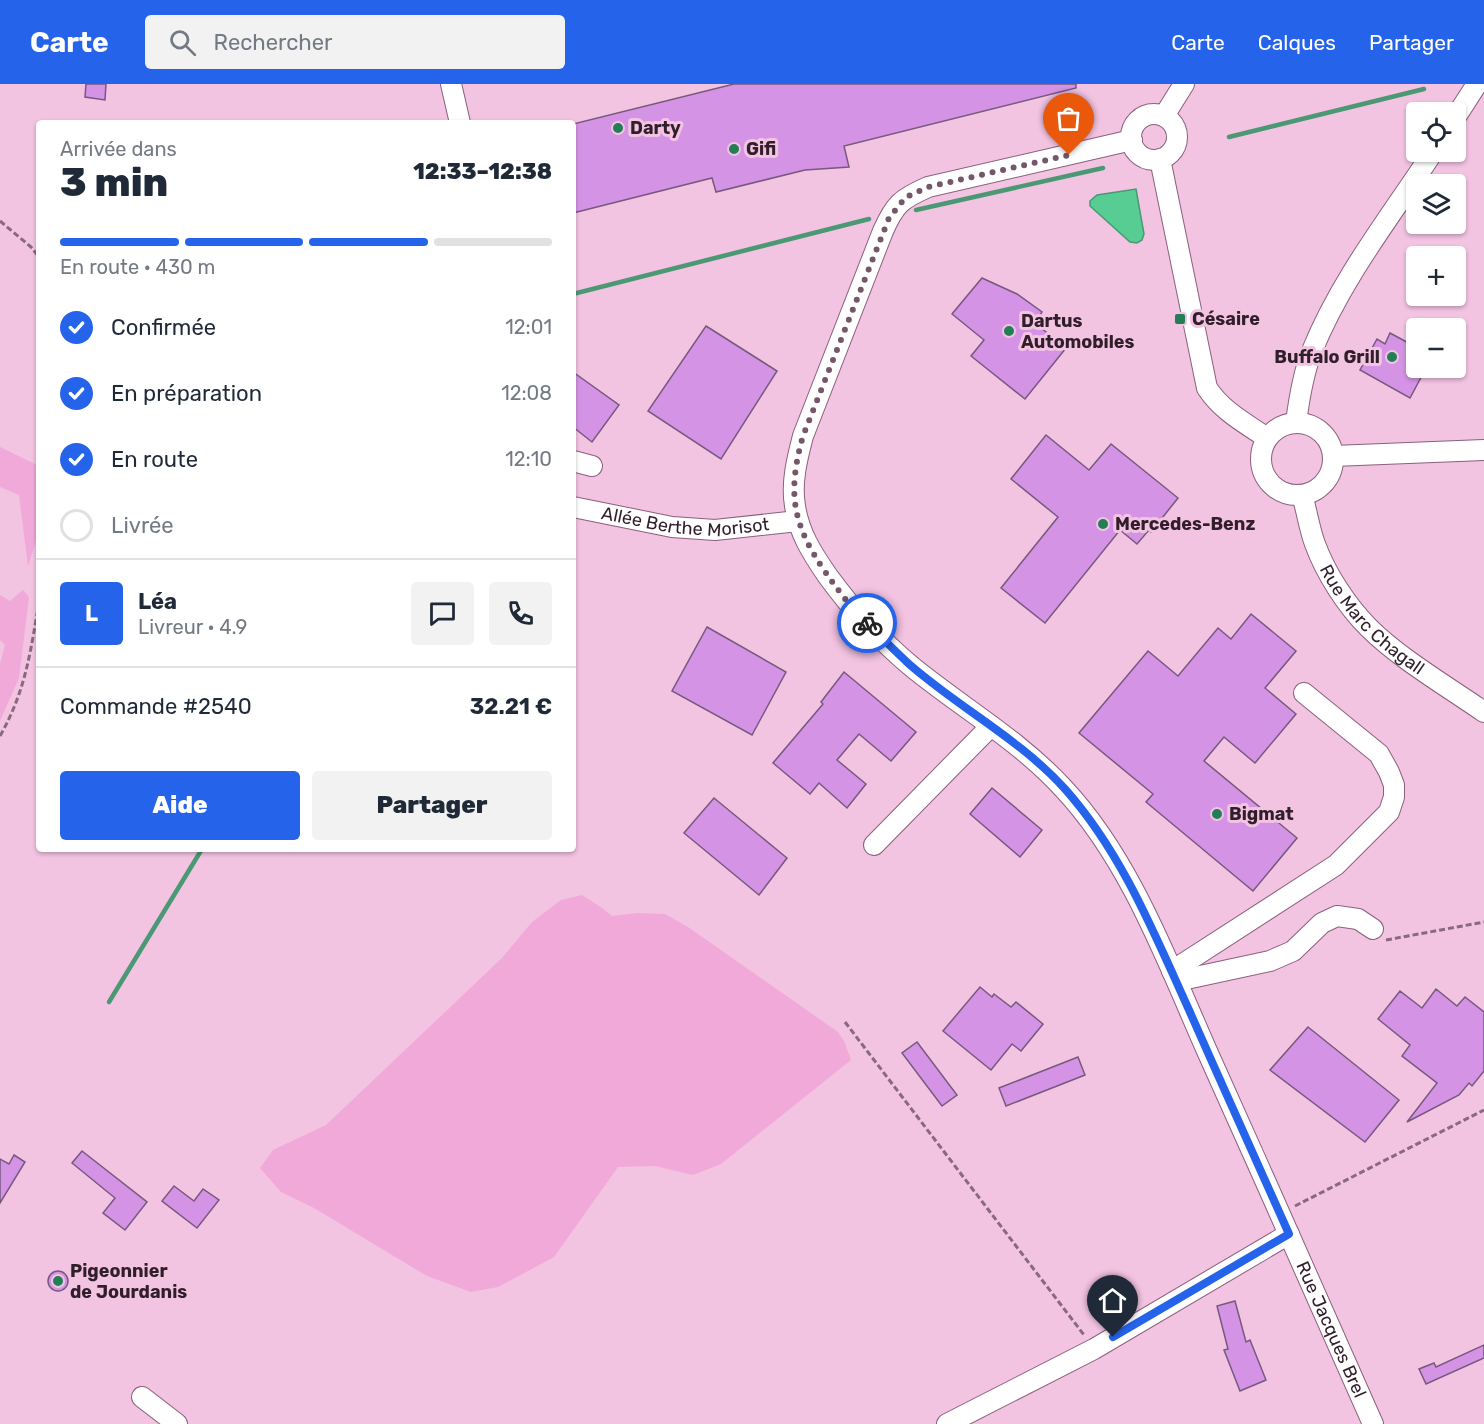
<!DOCTYPE html>
<html lang="fr">
<meta charset="utf-8">
<style>
body{margin:0;font-family:Rubik,sans-serif;background:#f2f2f3;color:#1f2937;height:100vh;display:flex;flex-direction:column;font-size:22px;white-space:nowrap}
*{box-sizing:border-box;margin:0}
p{font-size:20px;color:#747a83}
.icon{flex:none;width:33px;height:33px;fill:none;stroke:currentColor;stroke-width:2;stroke-linecap:round;stroke-linejoin:round}
.map{position:relative;flex:1;overflow:hidden}
.side{position:absolute;left:36px;top:36px;width:540px;height:732px;display:flex;flex-direction:column;background:#fff;border-radius:6px;box-shadow:0 2px 4px #0004}
.side>*{flex:none}
.fabs{position:absolute;left:1406px;top:18px;display:grid;gap:12px}
.fabs a{display:grid;place-items:center;width:60px;height:60px;border-radius:6px;background:#fff;box-shadow:0 2px 4px #0004;font-size:30px}
.pin{position:absolute;display:grid;place-items:center;width:51px;height:51px;color:#fff;margin:-62px -26px;border-radius:50% 50% 50% 0;rotate:-45deg;box-shadow:0 0 6px #0007}
.pin .icon{rotate:45deg}
.courier{position:absolute;display:grid;place-items:center;width:60px;height:60px;margin:-30px;border:4px solid #2563eb;border-radius:50%;background:#fff;color:#222;box-shadow:0 2px 8px #0007}
.head em{font-style:normal;font-weight:800}
.head div{display:flex;flex-direction:column-reverse}
.head{display:flex;align-items:center;justify-content:space-between;height:102px;padding:0 24px}
h1{font-size:39px;font-weight:800;line-height:45px}
.bar{display:grid;grid-template-columns:repeat(4,1fr);gap:9px 6px;align-content:center;height:72px;padding:0 24px}
.bar i{height:8px;border-radius:4px;background:#e0e1e3}
.bar .active{background:#2563eb}
.bar p{grid-column:span 4}
.line{display:flex;align-items:center;gap:15px;padding:0 24px;border-top:2px solid #e0e1e3}
.line div{flex:1}
.round{display:grid;place-items:center;flex:none;width:63px;height:63px;border-radius:6px;background:#f2f2f3}
ol{padding:0 24px;list-style:none}
li{display:flex;align-items:center;gap:18px;height:66px}
li p{margin-inline-start:auto}
li .icon{padding:6px;border-radius:50%;background:#2563eb;color:#fff;stroke-width:4}
li:last-child{color:#747a83}
li i{width:33px;height:33px;border:3px solid #e0e1e3;border-radius:50%}
.button{display:flex;gap:12px;margin-top:auto;padding:12px 24px}
.button a{flex:1;height:69px;border-radius:6px;background:#2563eb;color:#fff;font-size:24px;font-weight:800;line-height:69px;text-align:center}
.button a+a{background:#f2f2f3;color:#1f2937}
header{display:flex;align-items:center;gap:36px;box-sizing:border-box;height:84px;padding:0 30px;background:#2563eb;color:#fff}
header strong{font-size:28px}
nav{display:flex;gap:33px;margin-inline-start:auto;font-size:21px}
.search{width:420px;height:54px;background:#f2f2f3;display:flex;align-items:center;gap:15px;box-sizing:border-box;padding:0 21px;border-radius:6px;color:#747a83;font-size:22px}
.map>svg:first-child{display:block}
.green{fill:#f1a9d9}
.water{fill:#57cc93;stroke:#4b9874;stroke-width:1.5}
.lines{fill:none;stroke-linecap:round;stroke-linejoin:round}
.stream{stroke:#4b9874;stroke-width:4.5}
.building{fill:#d593e5;stroke:#76597e;stroke-width:1.5}
.minor-casing{stroke:#8a607c;stroke-width:22}
.path{stroke:#89697e;stroke-width:3;stroke-dasharray:6 3;stroke-linecap:butt}
.minor{stroke:#fff;stroke-width:20}
.done{stroke:#74586a;stroke-width:6;stroke-dasharray:0 10.8}
.route{stroke:#2563eb;stroke-width:8}
.poi-dot{fill:#217e55;stroke:#f3c3e2;stroke-width:2}
.labels{text-anchor:middle;dominant-baseline:central;stroke-width:6;stroke-linejoin:round;paint-order:stroke}
.poi-label{font-size:18px;font-weight:bold;fill:#301e2a;stroke:#f3c3e2;text-anchor:start}
.street-label{font-size:18px;fill:#301e2a;stroke:#f3c3e2}
</style>
<header>
<strong>Carte</strong>
<div class="search"><svg class="icon" aria-label="search" viewBox="0 0 24 24"><circle cx="10" cy="10" r="6"/><path d="M15 15l6 6"/></svg>Rechercher</div>
<nav><a>Carte</a><a>Calques</a><a>Partager</a></nav>
</header>
<div class="map">
<svg width="1484" height="1340" viewBox="0 0 1484 1340">
<rect width="100%" height="100%" fill="#f3c3e2"/>
<g class="green">
<polygon points="0,363 39,382 39,448 28,482 19,411 0,403"/>
<polygon points="23,506 29,513 19,594 0,637 0,580 5,561 0,556 0,511 10,517"/>
<polygon points="582,811 602,824 612,832 638,829 665,830 688,843 838,948 844,957 851,976 721,1080 693,1091 655,1082 618,1083 554,1173 498,1203 471,1208 427,1192 314,1124 281,1108 260,1084 273,1066 326,1041 502,874 532,838 561,816"/>
</g>
<polygon class="water" points="1136,105 1144,150 1142,156 1137,159 1130,158 1090,122 1090,117 1097,111"/>
<g class="lines">
<g class="stream">
<polyline points="1229,53 1424,5"/>
<polyline points="916,126 1103,84"/>
<polyline points="573,210 869,135"/>
<polyline points="109,918 202,765"/>
</g>
</g>
<g class="building">
<polygon points="86,0 106,0 105,16 85,13"/>
<polygon points="734,0 1076,0 1076,4 844,62 849,83 805,86 716,108 712,94 573,129 573,40"/>
<polygon points="982,194 1017,210 1042,228 1035,239 1066,264 1025,315 971,272 984,256 952,230"/>
<polygon points="706,242 777,287 721,375 648,327"/>
<polygon points="1390,249 1416,263 1416,284 1426,284 1410,314 1360,286 1377,255 1385,260"/>
<polygon points="573,288 619,321 592,358 573,343"/>
<polygon points="1046,351 1089,386 1111,360 1178,414 1151,448 1149,446 1137,460 1120,446 1045,539 1001,504 1058,433 1011,395"/>
<polygon points="1251,530 1296,567 1265,604 1296,630 1255,679 1224,653 1204,677 1297,754 1253,807 1146,718 1153,710 1079,649 1148,567 1178,592 1218,544 1231,555"/>
<polygon points="707,543 786,588 752,651 672,607"/>
<polygon points="844,588 916,648 891,677 859,650 837,676 866,700 847,724 819,699 810,710 773,679 823,620 821,618"/>
<polygon points="992,704 1042,746 1020,773 970,730"/>
<polygon points="714,714 787,774 759,811 684,749"/>
<polygon points="980,903 992,913 994,910 1011,923 1016,918 1043,940 1021,967 1012,960 991,986 943,947"/>
<polygon points="1436,905 1457,922 1465,913 1484,928 1484,987 1472,1002 1469,999 1459,1011 1407,1038 1437,999 1402,972 1410,961 1378,935 1400,907 1422,924"/>
<polygon points="1308,943 1399,1016 1365,1058 1270,986"/>
<polygon points="917,958 957,1011 942,1022 902,969"/>
<polygon points="1078,973 1085,991 1006,1022 999,1004"/>
<polygon points="82,1067 147,1118 125,1146 103,1129 115,1114 72,1079"/>
<polygon points="14,1071 25,1078 0,1119 0,1075 9,1080"/>
<polygon points="174,1102 194,1117 203,1105 219,1116 197,1144 162,1117"/>
<circle cx="58" cy="1197" r="10"/>
<polygon points="1235,1217 1246,1258 1250,1256 1266,1296 1240,1307 1224,1266 1228,1265 1217,1222"/>
<polygon points="1484,1261 1484,1274 1426,1300 1419,1285 1434,1279 1436,1283"/>
</g>
<g class="lines">
<defs>
<g id="minor">
<polyline points="451,0 460,39"/>
<circle cx="1154" cy="53" r="23"/>
<polyline points="1164,32 1184,0"/>
<polyline points="1455,34 1477,0"/>
<path id="s1" d="M1132,56l-204,47c-27,12 -33,17 -45,44l-80,205c-6,23 -12,47 -8,70 4,27 17,47 32,69 24,33 53,65 84,91 50,41 108,74 152,122 67,71 105,175 144,263 56,124 111,249 166,373"/>
<path d="M1160,75l47,229c15,23 38,35 60,50"/>
<circle cx="1297" cy="375" r="36"/>
<path d="M1296,339c3,-24 7,-49 16,-72 29,-72 79,-135 121,-199"/>
<polyline points="1333,372 1484,366"/>
<polyline points="573,377 592,382"/>
<path id="s2" d="M1302,411c5,16 7,33 13,49 11,30 32,62 54,84 30,30 79,59 115,84"/>
<path id="s3" d="M573,423l99,20 43,3 83,-9"/>
<polyline points="874,761 991,642"/>
<polyline points="1172,887 1336,781 1389,728 1394,713 1394,701 1389,688 1379,670 1304,609"/>
<polyline points="1177,897 1270,877 1293,867 1322,839 1337,832 1358,835 1373,845"/>
<polyline points="142,1313 177,1340"/>
<polyline points="947,1340 1094,1265 1289,1150"/>
</g>
</defs>
<use href="#minor" class="minor-casing"/>
<g class="path">
<polyline points="0,137 31,163 39,173"/>
<path d="M0,652c26,-46 30,-83 39,-133"/>
<polyline points="1386,856 1484,838"/>
<polyline points="845,938 1084,1251"/>
<polyline points="1295,1122 1484,1026"/>
</g>
<use href="#minor" class="minor"/>
</g>
<g class="lines">
<path class="done" d="M867,539c-16,-15 -29,-33 -41,-50 -34,-49 -39,-80 -23,-137l86,-218 17,-21 22,-10 141,-32"/>
<path class="route" d="M867,539c14,14 28,28 42,41 50,44 111,75 156,125 57,64 89,144 124,221 33,75 67,150 100,224l-176,103"/>
</g>
<g class="poi-dot">
<circle cx="618" cy="44" r="6"/>
<circle cx="734" cy="65" r="6"/>
<rect x="1174" y="229" width="12" height="12" rx="3"/>
<circle cx="1009" cy="247" r="6"/>
<circle cx="1392" cy="273" r="6"/>
<circle cx="1103" cy="440" r="6"/>
<circle cx="1217" cy="730" r="6"/>
<circle cx="58" cy="1197" r="6"/>
</g>
<g class="labels">
<g class="poi-label">
<text x="630" y="44">Darty</text>
<text x="746" y="65">Gifi</text>
<text x="1192" y="235">Césaire</text>
<text x="1021" y="237">Dartus<tspan x="1021" dy="21">Automobiles</tspan></text>
<text x="1380" y="273" text-anchor="end">Buffalo Grill</text>
<text x="1115" y="440">Mercedes-Benz</text>
<text x="1229" y="730">Bigmat</text>
<text x="70" y="1187">Pigeonnier<tspan x="70" dy="21">de Jourdanis</tspan></text>
</g>
<g class="street-label">
<text stroke="none"><textPath href="#s3" startOffset="114">Allée Berthe Morisot</textPath></text>
<text stroke="none"><textPath href="#s2" startOffset="147">Rue Marc Chagall</textPath></text>
<text stroke="none"><textPath href="#s1" startOffset="1568">Rue Jacques Brel</textPath></text>
</g>
</g>
</svg>
<div class="fabs">
<a><svg class="icon" aria-label="locate" viewBox="0 0 24 24"><circle cx="12" cy="12" r="6"/><path d="M12 2v4M12 18v4M2 12h4M18 12h4"/></svg></a>
<a><svg class="icon" aria-label="layers" viewBox="0 0 24 24"><path d="M12 4l9 5-9 5-9-5zM3 14l9 5 9-5"/></svg></a>
<a>+</a>
<a>−</a>
</div>
<div class="pin" style="left:1069px;top:71px;background:#ea580c"><svg class="icon" aria-label="bag" viewBox="0 0 24 24"><path d="M5 8h14l-1 12H6zM9 8a3 3 0 0 1 6 0"/></svg></div>
<div class="pin" style="left:1113px;top:1253px;background:#1f2937"><svg class="icon" aria-label="home" viewBox="0 0 24 24"><path d="M3 11l9-7 9 7M6 9v11h12V9"/></svg></div>
<div class="courier" style="left:867px;top:539px"><svg class="icon" aria-label="bike" viewBox="0 0 24 24"><circle cx="6" cy="16" r="4"/><circle cx="18" cy="16" r="4"/><path d="M6 16l4-8h5l3 8M10 8l3 8H6M13 5h3"/></svg></div>
<section class="side">
<div class="head"><div><h1>3 min</h1><p>Arrivée dans</p></div><em>12:33–12:38</em></div>
<div class="bar"><i class="active"></i><i class="active"></i><i class="active"></i><i></i><p>En route · 430 m</p></div>
<ol>
<li><svg class="icon" aria-label="check" viewBox="0 0 24 24"><path d="M5 12l5 5 9-10"/></svg>Confirmée<p>12:01</p></li>
<li><svg class="icon" aria-label="check" viewBox="0 0 24 24"><path d="M5 12l5 5 9-10"/></svg>En préparation<p>12:08</p></li>
<li><svg class="icon" aria-label="check" viewBox="0 0 24 24"><path d="M5 12l5 5 9-10"/></svg>En route<p>12:10</p></li>
<li><i></i>Livrée</li>
</ol>
<div class="line" style="height:108px"><b class="round" style="background:#2563eb;color:#fff">L</b><div><b>Léa</b><p>Livreur · 4.9</p></div><a class="round"><svg class="icon" aria-label="chat" viewBox="0 0 24 24"><path d="M4 5h16v11H9l-5 4z"/></svg></a><a class="round"><svg class="icon" aria-label="phone" viewBox="0 0 24 24"><path d="M5 4h4l2 5-3 2q2 4 5 5l2-3 5 2v4C11 20 4 13 5 4z"/></svg></a></div>
<div class="line" style="height:78px"><div>Commande #2540</div><b>32.21 €</b></div>
<div class="button"><a>Aide</a><a>Partager</a></div>
</section>
</div>
